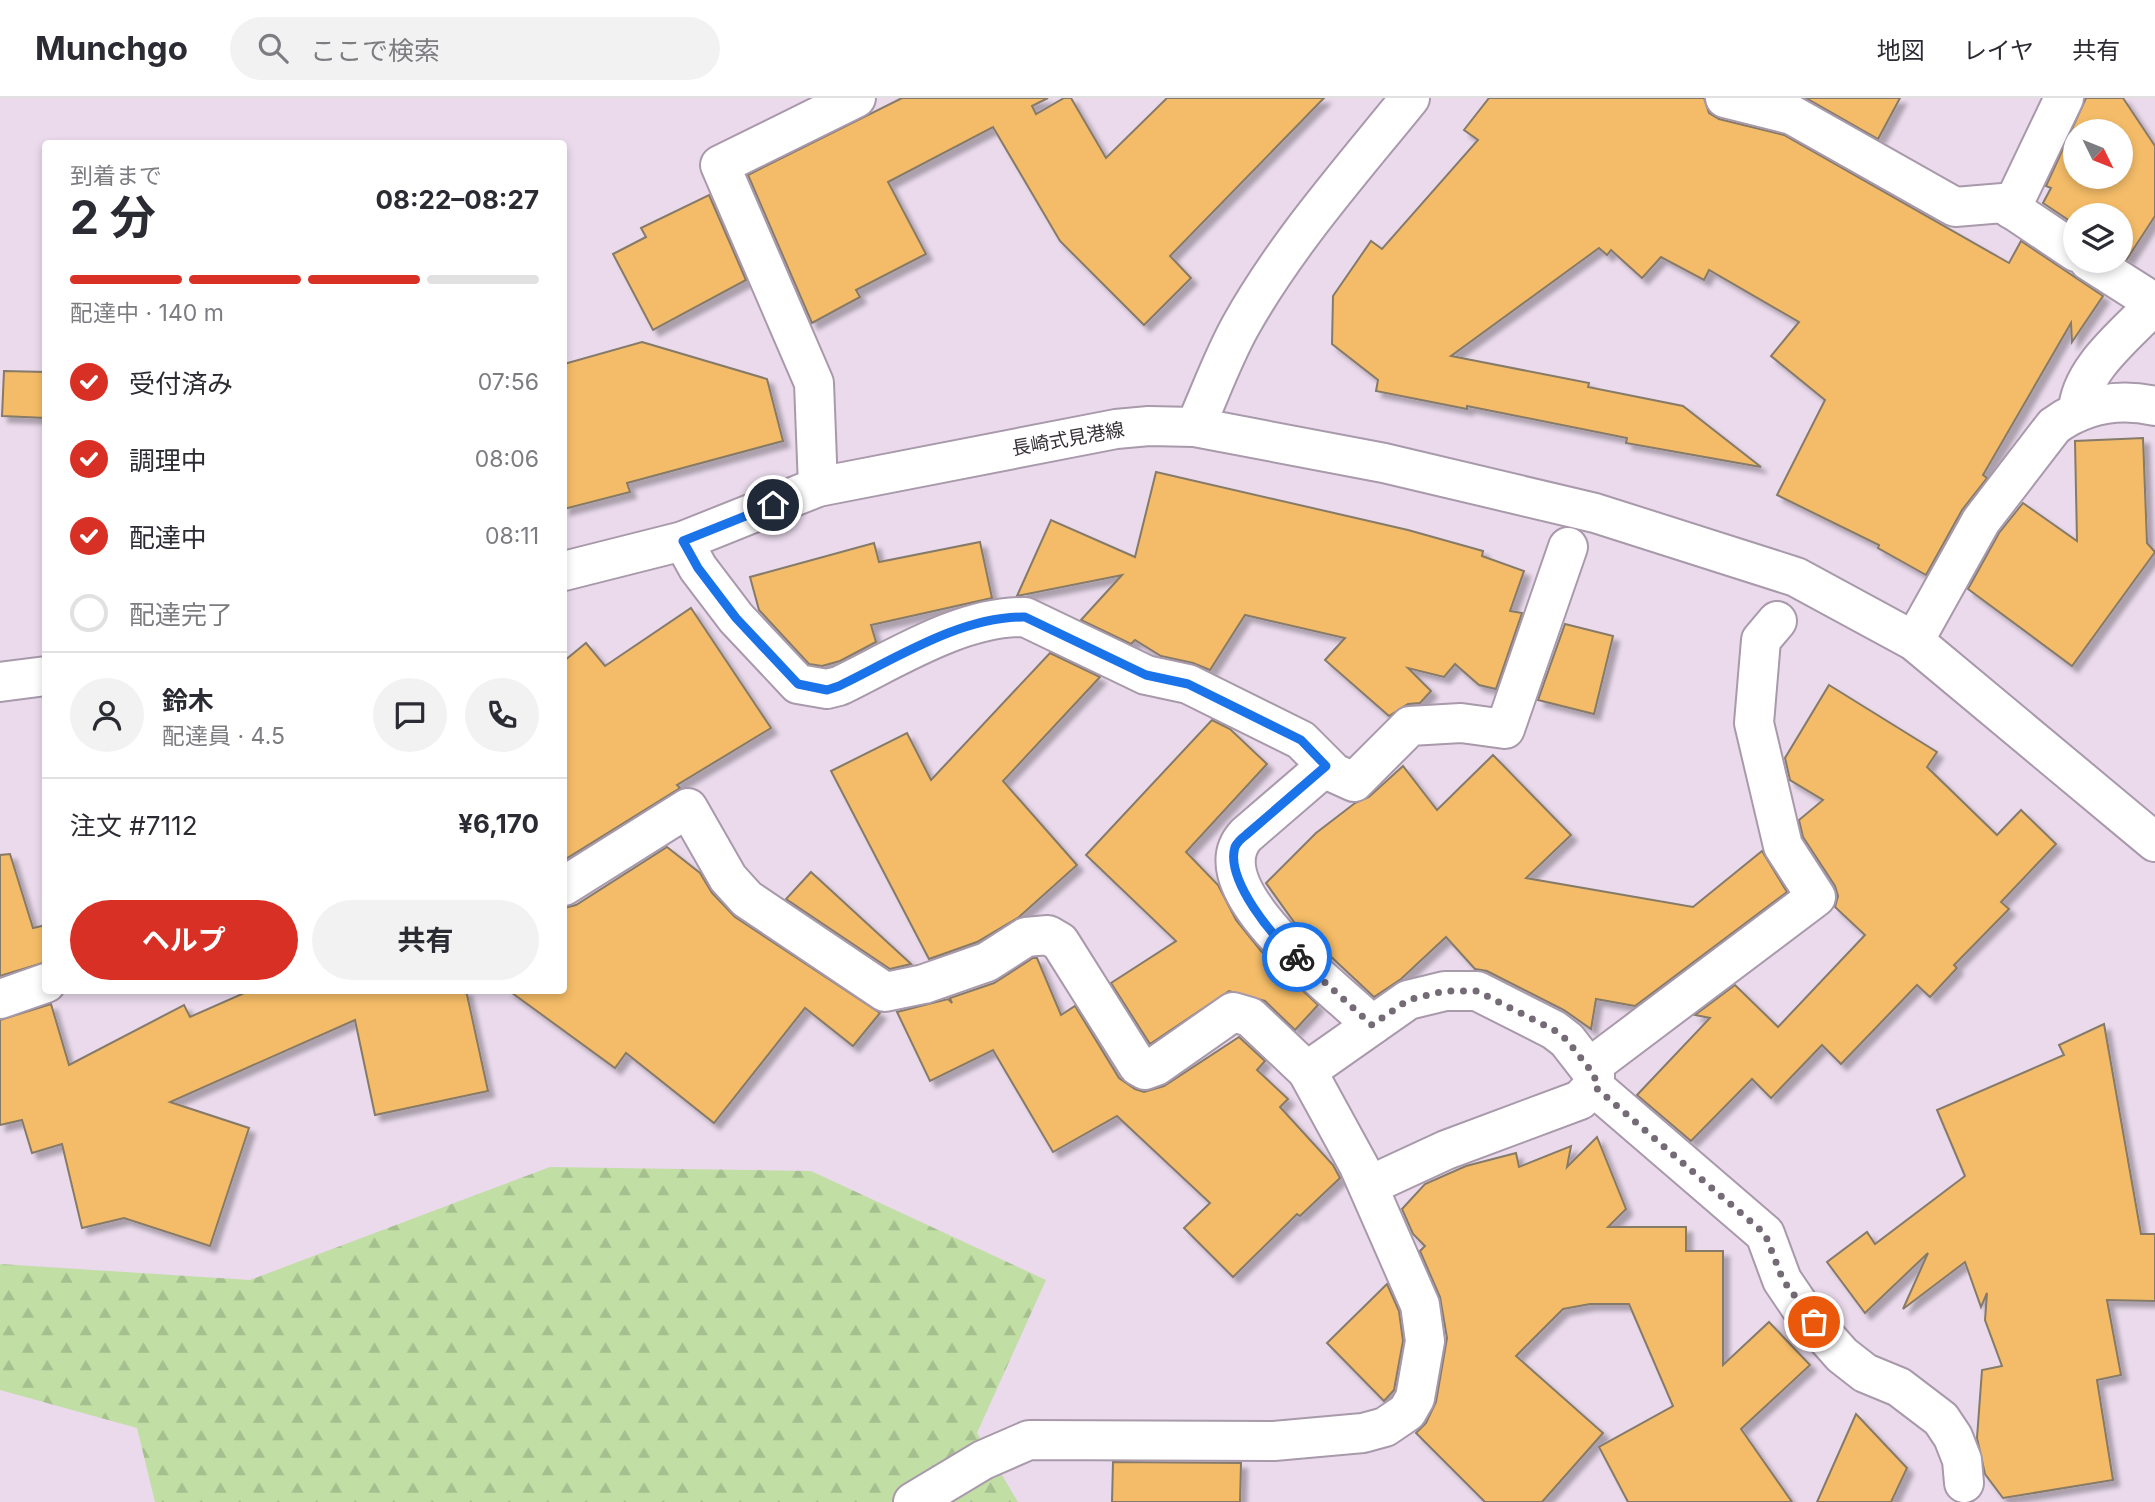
<!DOCTYPE html>
<html lang="ja">
<meta charset="utf-8">
<style>
body{margin:0;font-family:Inter,"Noto Sans JP",sans-serif;background:#f2f2f3;color:#2b2b33;height:100vh;display:flex;flex-direction:column;font-size:26px;white-space:nowrap}
*{box-sizing:border-box;margin:0}
p{font-size:23px;color:#7c7c81}
.icon{flex:none;width:38px;height:38px;fill:none;stroke:currentColor;stroke-width:2;stroke-linecap:round;stroke-linejoin:round}
.map{position:relative;flex:1;overflow:hidden}
.details{position:absolute;left:42px;top:42px;width:525px;height:854px;display:flex;flex-direction:column;background:#fff;border-radius:7px;box-shadow:0 4px 10px #0003}
.details>*{flex:none}
.needle{width:46px;rotate:133deg}
.fabs{position:absolute;left:2063px;top:21px;display:grid;gap:14px}
.fabs a{display:grid;place-items:center;width:70px;height:70px;border-radius:50%;background:#fff;box-shadow:0 4px 10px #0003;font-size:35px}
.pin{position:absolute;display:grid;place-items:center;width:60px;height:60px;color:#fff;margin:-30px;border:4px solid #fff;border-radius:50%;box-shadow:0 2px 7px #0007}
.courier{position:absolute;display:grid;place-items:center;width:70px;height:70px;margin:-35px;border:5px solid #1a73e8;border-radius:50%;background:#fff;color:#222;box-shadow:0 2px 9px #0007}
.head em{font-style:normal;font-weight:700}
.head div{display:flex;flex-direction:column-reverse}
.head{display:flex;align-items:center;justify-content:space-between;height:119px;padding:0 28px}
h1{font-size:46px;font-weight:700;line-height:52px}
.bar{display:grid;grid-template-columns:repeat(4,1fr);gap:10px 7px;align-content:center;height:84px;padding:0 28px}
.bar i{height:9px;border-radius:5px;background:#e1e1e2}
.bar .selected{background:#d93025}
.bar p{grid-column:span 4}
.line{display:flex;align-items:center;gap:18px;padding:0 28px;border-top:2px solid #e1e1e2}
.line div{flex:1}
.round{display:grid;place-items:center;flex:none;width:74px;height:74px;border-radius:37px;background:#f2f2f3}
ol{padding:0 28px;list-style:none}
li{display:flex;align-items:center;gap:21px;height:77px}
li p{margin-inline-start:auto}
li .icon{padding:7px;border-radius:50%;background:#d93025;color:#fff;stroke-width:4}
li:last-child{color:#7c7c81}
li i{width:38px;height:38px;border:4px solid #e1e1e2;border-radius:50%}
.action{display:flex;gap:14px;margin-top:auto;padding:14px 28px}
.action a{flex:1;height:80px;border-radius:42px;background:#d93025;color:#fff;font-size:28px;font-weight:700;line-height:80px;text-align:center}
.action a+a{background:#f2f2f3;color:#2b2b33}
header{display:flex;align-items:center;gap:42px;box-sizing:border-box;height:98px;padding:0 35px;background:#fff;border-bottom:2px solid #e1e1e2}
header strong{font-size:33px}
nav{display:flex;gap:38px;margin-inline-start:auto;font-size:24px}
.search{width:490px;height:63px;background:#f2f2f3;display:flex;align-items:center;gap:18px;box-sizing:border-box;padding:0 24px;border-radius:38px;color:#7c7c81;font-size:26px}
.map>svg:first-child{display:block}
.forest{fill:url(#forest-firs)}
.building{fill:#f4bc67;stroke:#867a68;stroke-width:2;fill-rule:evenodd;filter:url(#shadow)}
.lines{fill:none;stroke-linecap:round;stroke-linejoin:round}
.street-casing{stroke:#a899ab;stroke-width:42}
.secondary-casing{stroke:#a899ab;stroke-width:42}
.street{stroke:#fff;stroke-width:38}
.secondary{stroke:#fff;stroke-width:38}
.done{stroke:#746b76;stroke-width:7;stroke-dasharray:0 12.6}
.route{stroke:#1a73e8;stroke-width:9}
.labels{text-anchor:middle;dominant-baseline:central;stroke-width:5;stroke-linejoin:round;paint-order:stroke}
.street-label{font-size:19px;fill:#352f36;stroke:#fff}
</style>
<header>
<strong>Munchgo</strong>
<div class="search"><svg class="icon" aria-label="search" viewBox="0 0 24 24"><circle cx="10" cy="10" r="6"/><path d="M15 15l6 6"/></svg>ここで検索</div>
<nav><a>地図</a><a>レイヤ</a><a>共有</a></nav>
</header>
<div class="map">
<svg width="2155" height="1404" viewBox="0 0 2155 1404">
<defs>
<pattern id="forest-firs" width="22" height="20" patternUnits="userSpaceOnUse" patternTransform="scale(1.75)"><rect width="22" height="20" fill="#c1dea4"/><path d="M5 1l3.5 6h-7zM16 11l3.5 6h-7z" fill="#a6bf8e"/></pattern>
<filter id="shadow"><feDropShadow dx="6" dy="6" stdDeviation="2" flood-color="#0004"/></filter>
</defs>
<rect width="100%" height="100%" fill="#eadaec"/>
<polygon class="forest" points="550,1069 811,1073 1046,1182 977,1335 1018,1404 155,1404 137,1330 0,1292 0,1166 250,1182"/>
<g class="building">
<polygon points="902,0 1048,0 1032,8 1036,16 1064,0 1071,0 1106,60 1167,0 1324,0 1170,158 1191,180 1144,227 1060,143 993,29 888,84 926,156 856,192 860,199 812,225 748,77"/>
<polygon points="1489,0 1704,0 1709,15 1719,21 1784,37 2009,165 2021,143 2103,198 2072,244 2071,225 1983,377 1987,380 1962,412 1926,477 1878,450 1879,447 1777,397 1825,302 1771,258 1799,224 1709,172 1704,182 1661,159 1642,180 1611,152 1607,157 1599,150 1451,258 1589,285 1588,289 1683,308 1761,369 1626,345 1627,340 1467,308 1467,311 1376,293 1378,282 1332,246 1333,198 1371,143 1382,151 1478,42 1464,32"/>
<polygon points="1806,0 1900,0 1878,41"/>
<path d="M2086,0h37l32,48v70l-28,43 -6,-4v-40h-45v10l-33,-22 8,-15 -5,-2zM2076,33h45v46h-45z"/>
<polygon points="709,97 746,182 653,232 613,156 646,139 641,130"/>
<polygon points="642,244 767,281 783,343 627,385 630,394 564,411 564,266"/>
<polygon points="4,273 46,274 46,320 2,318"/>
<polygon points="2143,340 2147,445 2155,454 2072,568 1968,491 1999,435 2023,405 2077,443 2075,343"/>
<polygon points="1156,374 1408,432 1483,453 1482,458 1524,473 1510,513 1522,515 1496,591 1479,587 1455,566 1444,579 1408,570 1431,593 1420,605 1408,606 1389,618 1325,562 1345,540 1245,517 1210,572 1193,565 1161,558 1135,542 1131,546 1081,522 1122,477 1017,498 1051,422 1135,459"/>
<polygon points="980,444 992,500 871,527 876,544 840,563 822,568 809,566 759,512 750,479 874,445 879,464"/>
<polygon points="691,510 771,630 677,687 680,690 564,762 564,563 586,545 605,568"/>
<polygon points="1565,526 1613,538 1594,616 1538,602"/>
<polygon points="1050,555 1100,579 1003,683 1077,767 1019,819 977,844 929,861 831,673 907,635 931,682"/>
<polygon points="1829,587 1937,654 1927,669 1997,737 2021,712 2056,746 2001,804 2009,811 1954,867 1957,870 1930,899 1917,887 1841,966 1822,947 1771,1000 1752,981 1691,1043 1637,997 1710,920 1695,917 1735,887 1778,929 1865,837 1835,809 1838,798 1835,788 1803,739 1799,722 1823,702 1790,682 1785,660"/>
<polygon points="1212,622 1230,631 1267,666 1186,754 1218,787 1236,822 1261,853 1318,907 1295,932 1265,903 1229,893 1150,946 1111,885 1176,843 1086,757"/>
<polygon points="1493,657 1571,737 1526,780 1693,809 1762,753 1787,794 1635,908 1596,901 1591,931 1564,912 1487,873 1475,871 1446,839 1401,881 1374,899 1294,824 1266,785 1316,735 1355,705 1369,699 1403,668 1437,712"/>
<polygon points="667,749 700,775 712,795 735,819 880,915 853,948 805,910 714,1025 626,955 615,970 508,892 564,892 564,810 576,807"/>
<polygon points="10,756 33,830 46,827 46,864 0,878 0,757"/>
<polygon points="811,774 910,865 911,866 890,871 786,801"/>
<polygon points="1033,860 1037,860 1061,917 1075,908 1119,980 1135,991 1144,994 1164,988 1239,939 1265,963 1257,972 1288,1001 1280,1009 1333,1067 1340,1080 1300,1118 1297,1116 1233,1179 1184,1130 1210,1105 1117,1018 1053,1054 993,952 930,983 897,914 948,901 952,905 950,900 994,885"/>
<polygon points="251,892 466,892 488,993 375,1017 355,922 170,1004 249,1030 210,1148 124,1120 82,1130 62,1046 32,1055 22,1022 0,1027 0,922 51,906 69,967 184,907 190,919"/>
<polygon points="2104,926 2141,1136 2155,1136 2155,1203 2107,1202 2121,1277 2097,1282 2113,1382 2003,1400 1985,1376 1977,1340 1982,1272 2002,1268 1985,1222 1987,1195 1981,1209 1965,1164 1903,1211 1928,1155 1865,1215 1827,1164 1867,1134 1875,1146 1965,1078 1937,1012 2064,957 2059,947"/>
<polygon points="1597,1039 1626,1111 1608,1129 1686,1129 1686,1153 1723,1153 1723,1267 1769,1224 1810,1267 1741,1331 1792,1404 1628,1404 1599,1349 1673,1308 1629,1206 1590,1206 1563,1211 1516,1258 1603,1335 1542,1404 1485,1404 1416,1335 1426,1325 1436,1304 1447,1240 1440,1199 1420,1153 1425,1148 1413,1136 1402,1111 1425,1086 1466,1068 1516,1055 1519,1069 1571,1048 1567,1069"/>
<polygon points="1387,1186 1399,1213 1403,1243 1394,1292 1384,1303 1327,1245"/>
<polygon points="1856,1316 1907,1370 1891,1404 1817,1404"/>
<polygon points="1113,1364 1241,1365 1240,1404 1112,1404"/>
</g>
<g class="lines">
<defs>
<g id="street">
<polyline points="1725,0 1792,17 1955,109 2003,105 2076,154"/>
<polyline points="2011,111 2064,0"/>
<polyline points="2089,163 2155,205"/>
<path d="M2078,314c1,-42 50,-79 77,-108"/>
<polyline points="818,389 814,285 720,67 856,0"/>
<path d="M683,443l15,27 38,50 62,66 29,5 12,-3c56,-27 122,-70 186,-69l121,58 42,9 113,56 33,33 20,9 56,-56 51,-3 44,6 63,-182"/>
<path d="M1914,543l67,-120 73,-95c30,-22 65,-28 101,-20"/>
<path d="M1326,668l-80,69c-50,53 93,156 126,190"/>
<polyline points="564,788 688,710 728,780 747,801 885,894 924,886 987,864 1026,839 1048,837 1060,844 1138,968 1145,972 1156,968 1233,914 1250,919 1307,973 1359,1068 1420,1207 1425,1243 1415,1300 1407,1314 1385,1329 1363,1335 1274,1343 1029,1342 983,1362 913,1404"/>
<polyline points="0,901 46,885"/>
<polyline points="1589,970 1816,799 1783,748 1754,625 1761,542 1777,523"/>
<polyline points="1307,973 1408,902 1445,893 1477,893 1554,932 1567,942 1595,978 1593,988 1580,1002 1446,1052 1368,1088"/>
<polyline points="1593,988 1765,1136 1782,1182 1803,1213 1842,1257 1865,1275 1899,1289 1941,1321 1953,1339 1962,1362 1964,1385"/>
</g>
<g id="secondary">
<path d="M1195,329c15,-33 28,-70 46,-102 46,-82 110,-154 169,-227"/>
<polyline points="564,473 683,443 818,389 1116,331 1149,328 1195,329 1384,365 1595,415 1796,479 1914,543 2155,744"/>
<polyline points="0,584 46,578"/>
</g>
</defs>
<use href="#street" class="street-casing"/>
<use href="#secondary" class="secondary-casing"/>
<use href="#street" class="street"/>
<use href="#secondary" class="secondary"/>
</g>
<g class="lines">
<polyline class="done" points="1297,859 1372,927 1408,902 1445,893 1477,893 1554,932 1567,942 1595,978 1594,988 1765,1136 1783,1182 1814,1224"/>
<path class="route" d="M773,407l-90,36 15,27 38,50 62,66 29,6 12,-4c56,-27 122,-70 186,-69l121,58 42,9 113,56 25,26 -80,69c-4,3 -9,8 -11,12 -10,32 39,93 62,110"/>
</g>
<g class="labels">
<g class="street-label">
<text transform="translate(1068 341) rotate(-10)">長崎式見港線</text>
</g>
</g>
</svg>
<div class="fabs">
<a><svg class="needle" viewBox="-14 -14 28 28"><path d="M0-13l5 13h-10z" fill="#e53935"/><path d="M0 13l5-13h-10z" fill="#7c7c81"/></svg></a>
<a><svg class="icon" aria-label="layers" viewBox="0 0 24 24"><path d="M12 4l9 5-9 5-9-5zM3 14l9 5 9-5"/></svg></a>
</div>
<div class="pin" style="left:1814px;top:1224px;background:#ea580c"><svg class="icon" aria-label="bag" viewBox="0 0 24 24"><path d="M5 8h14l-1 12H6zM9 8a3 3 0 0 1 6 0"/></svg></div>
<div class="pin" style="left:773px;top:407px;background:#1f2937"><svg class="icon" aria-label="home" viewBox="0 0 24 24"><path d="M3 11l9-7 9 7M6 9v11h12V9"/></svg></div>
<div class="courier" style="left:1297px;top:859px"><svg class="icon" aria-label="bike" viewBox="0 0 24 24"><circle cx="6" cy="16" r="4"/><circle cx="18" cy="16" r="4"/><path d="M6 16l4-8h5l3 8M10 8l3 8H6M13 5h3"/></svg></div>
<section class="details">
<div class="head"><div><h1>2 分</h1><p>到着まで</p></div><em>08:22–08:27</em></div>
<div class="bar"><i class="selected"></i><i class="selected"></i><i class="selected"></i><i></i><p>配達中 · 140 m</p></div>
<ol>
<li><svg class="icon" aria-label="check" viewBox="0 0 24 24"><path d="M5 12l5 5 9-10"/></svg>受付済み<p>07:56</p></li>
<li><svg class="icon" aria-label="check" viewBox="0 0 24 24"><path d="M5 12l5 5 9-10"/></svg>調理中<p>08:06</p></li>
<li><svg class="icon" aria-label="check" viewBox="0 0 24 24"><path d="M5 12l5 5 9-10"/></svg>配達中<p>08:11</p></li>
<li><i></i>配達完了</li>
</ol>
<div class="line" style="height:126px"><a class="round"><svg class="icon" aria-label="person" viewBox="0 0 24 24"><circle cx="12" cy="8" r="4"/><path d="M4 21q1-7 8-7t8 7"/></svg></a><div><b>鈴木</b><p>配達員 · 4.5</p></div><a class="round"><svg class="icon" aria-label="chat" viewBox="0 0 24 24"><path d="M4 5h16v11H9l-5 4z"/></svg></a><a class="round"><svg class="icon" aria-label="phone" viewBox="0 0 24 24"><path d="M5 4h4l2 5-3 2q2 4 5 5l2-3 5 2v4C11 20 4 13 5 4z"/></svg></a></div>
<div class="line" style="height:91px"><div>注文 #7112</div><b>¥6,170</b></div>
<div class="action"><a>ヘルプ</a><a>共有</a></div>
</section>
</div>
